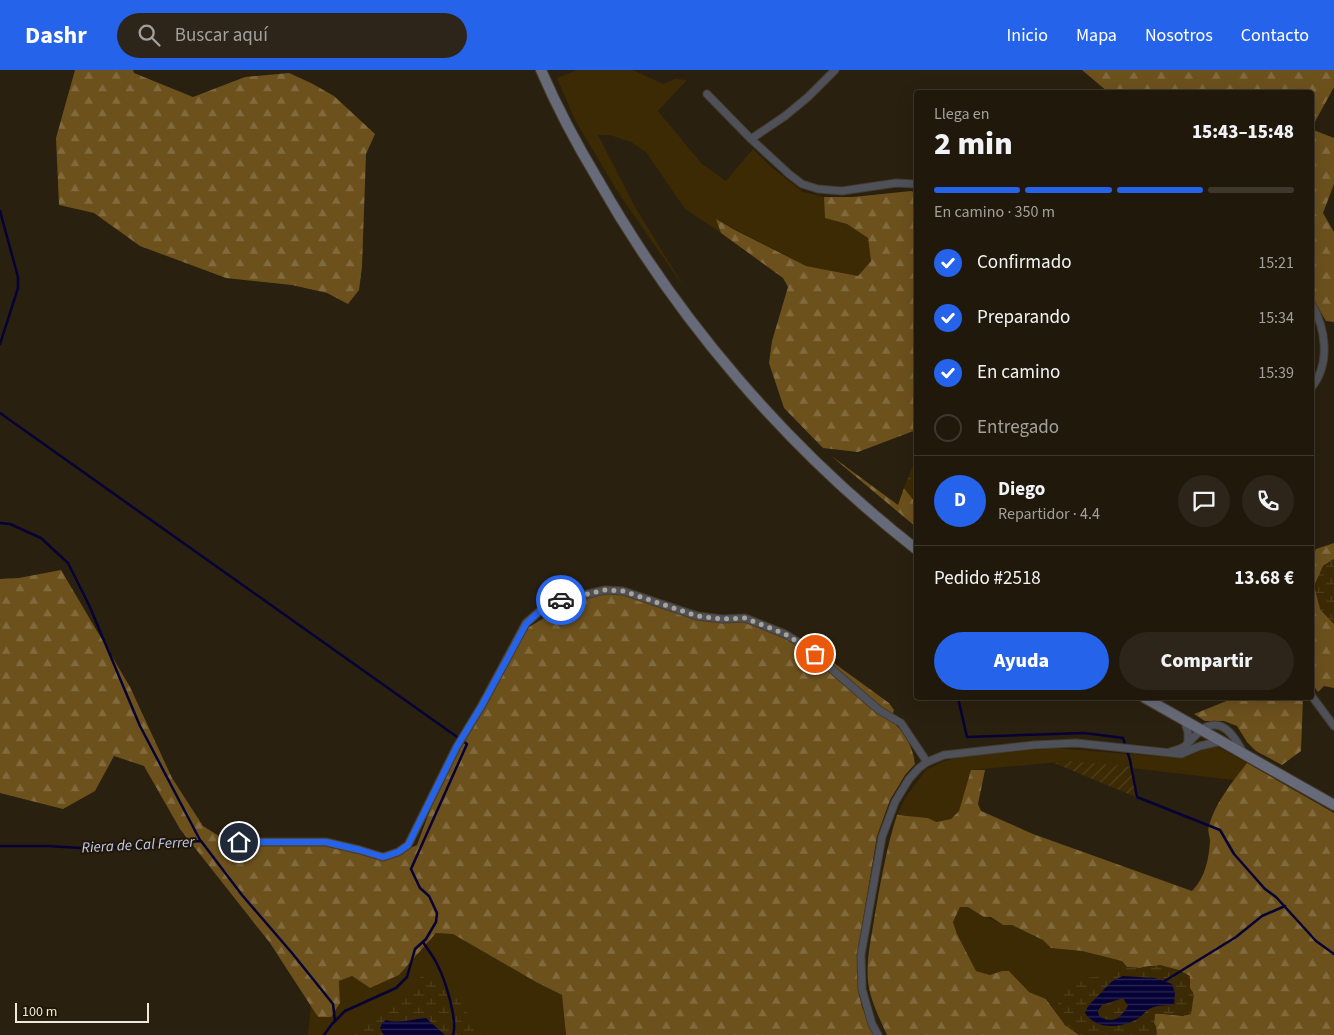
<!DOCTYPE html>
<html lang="es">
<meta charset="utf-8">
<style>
body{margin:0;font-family:"Source Sans 3",sans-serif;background:#2d2519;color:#f1f3f6;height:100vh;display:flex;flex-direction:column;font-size:19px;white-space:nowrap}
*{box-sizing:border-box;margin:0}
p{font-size:16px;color:#a2a09d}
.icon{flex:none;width:28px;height:28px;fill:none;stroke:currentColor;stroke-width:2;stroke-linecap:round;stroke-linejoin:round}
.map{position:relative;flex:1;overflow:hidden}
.drawer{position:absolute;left:914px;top:20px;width:400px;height:610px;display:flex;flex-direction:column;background:#20180b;border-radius:5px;box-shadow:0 5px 20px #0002,0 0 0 1px #3d372c}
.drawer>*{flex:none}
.scale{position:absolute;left:15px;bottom:12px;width:134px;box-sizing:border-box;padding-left:5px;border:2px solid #eee8dd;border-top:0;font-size:14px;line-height:18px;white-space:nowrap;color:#eee8dd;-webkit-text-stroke:4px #201707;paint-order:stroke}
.pin{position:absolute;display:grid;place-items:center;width:42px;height:42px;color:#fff;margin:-21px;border:2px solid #fff;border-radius:50%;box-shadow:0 1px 5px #0007}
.courier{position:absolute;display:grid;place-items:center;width:50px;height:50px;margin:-25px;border:4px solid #2563eb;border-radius:50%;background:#fff;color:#222;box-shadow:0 1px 6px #0007}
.summary em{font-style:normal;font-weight:800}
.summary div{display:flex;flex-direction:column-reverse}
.summary{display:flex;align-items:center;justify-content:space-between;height:85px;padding:0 20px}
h1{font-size:32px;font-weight:800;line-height:38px}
.bar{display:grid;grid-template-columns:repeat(4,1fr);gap:8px 5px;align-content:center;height:60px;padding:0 20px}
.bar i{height:6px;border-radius:4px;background:#3d372c}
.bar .current{background:#2563eb}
.bar p{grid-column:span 4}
.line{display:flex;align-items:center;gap:12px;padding:0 20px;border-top:1px solid #3d372c}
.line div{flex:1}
.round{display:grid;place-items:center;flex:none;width:52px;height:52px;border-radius:26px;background:#2d2519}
ol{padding:0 20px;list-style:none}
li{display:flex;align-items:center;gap:15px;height:55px}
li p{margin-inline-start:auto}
li .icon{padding:5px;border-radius:50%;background:#2563eb;color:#fff;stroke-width:4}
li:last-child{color:#a2a09d}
li i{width:28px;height:28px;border:2px solid #3d372c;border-radius:50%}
.cta{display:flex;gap:10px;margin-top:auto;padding:10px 20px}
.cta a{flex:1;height:58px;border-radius:30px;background:#2563eb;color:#fff;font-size:20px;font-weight:800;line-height:58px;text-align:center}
.cta a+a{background:#2d2519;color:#f1f3f6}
header{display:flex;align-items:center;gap:30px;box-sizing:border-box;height:70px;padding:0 25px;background:#2563eb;color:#fff}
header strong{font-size:24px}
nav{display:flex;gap:28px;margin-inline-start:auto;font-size:18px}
.search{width:350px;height:45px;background:#2d2519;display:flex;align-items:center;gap:12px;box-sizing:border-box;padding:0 18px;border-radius:28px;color:#a2a09d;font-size:19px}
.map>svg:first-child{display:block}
.grass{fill:#3c2a04}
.forest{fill:url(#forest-firs)}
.wetland{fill:url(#wetland-marsh)}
.garden{fill:url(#garden-furrows)}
.water{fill:url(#water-rules);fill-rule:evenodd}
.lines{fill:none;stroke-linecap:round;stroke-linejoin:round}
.stream{stroke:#070236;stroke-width:2.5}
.minor-casing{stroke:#453c2c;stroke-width:9}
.secondary-casing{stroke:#453c2c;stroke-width:12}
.minor{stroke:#4f515a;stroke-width:7}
.secondary{stroke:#676b79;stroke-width:10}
.done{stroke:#a9a295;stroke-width:5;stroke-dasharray:0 9}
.route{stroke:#2563eb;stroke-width:6}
.labels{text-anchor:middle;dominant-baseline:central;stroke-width:4;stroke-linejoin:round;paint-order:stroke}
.water-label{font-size:15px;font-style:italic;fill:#c3cdf0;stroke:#201707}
</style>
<header>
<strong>Dashr</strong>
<div class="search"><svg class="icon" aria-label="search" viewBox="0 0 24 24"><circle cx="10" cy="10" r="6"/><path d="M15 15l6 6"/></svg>Buscar aquí</div>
<nav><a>Inicio</a><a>Mapa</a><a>Nosotros</a><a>Contacto</a></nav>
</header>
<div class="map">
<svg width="1334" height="965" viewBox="0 0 1334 965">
<defs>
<pattern id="forest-firs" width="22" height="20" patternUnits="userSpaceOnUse" patternTransform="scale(1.25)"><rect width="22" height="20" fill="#6c511d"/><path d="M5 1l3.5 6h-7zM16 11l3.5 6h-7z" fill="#816a3d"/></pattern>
<pattern id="wetland-marsh" width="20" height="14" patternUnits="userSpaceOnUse" patternTransform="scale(1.25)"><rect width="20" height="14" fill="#3c2a04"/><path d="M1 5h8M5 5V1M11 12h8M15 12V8" fill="none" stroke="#4f3f1c"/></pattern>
<pattern id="garden-furrows" width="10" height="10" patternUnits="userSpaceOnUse" patternTransform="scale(1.25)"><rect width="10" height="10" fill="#3c2a04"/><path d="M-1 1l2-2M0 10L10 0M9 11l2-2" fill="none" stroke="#4f3f1c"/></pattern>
<pattern id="water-rules" width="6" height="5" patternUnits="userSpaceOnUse" patternTransform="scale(1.25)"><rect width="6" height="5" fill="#070236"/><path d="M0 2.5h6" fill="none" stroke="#2b2753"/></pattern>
</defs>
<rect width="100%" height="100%" fill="#2a200f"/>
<g class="grass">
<polygon points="577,0 633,0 663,14 675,9 687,10 658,41 702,94 726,111 753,79 770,96 803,122 824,127 826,148 847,154 868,168 871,191 858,206 806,196 717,150 721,163 685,139 646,82 631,72 610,65 598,65 635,137 686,220 619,124 575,50 557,8"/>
<polygon points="1210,677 1218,677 1247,693 1234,710 1071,691 972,700 959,741 951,749 936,752 928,748 897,745 905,728 926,700 942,692 958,687 1054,678 1179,688 1189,686"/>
<polygon points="960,837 968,837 1003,855 1012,855 1043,870 1051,878 1082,881 1122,891 1127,897 1155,943 1157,965 1079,965 1065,955 1047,929 1029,922 1009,901 1002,901 990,905 976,901 957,864 953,852"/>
<polygon points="436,863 453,864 536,912 562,925 566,965 308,965 311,935 318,947 340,933 339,911 352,906 370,918 399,905"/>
</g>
<g class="forest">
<polygon points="75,0 133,0 134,3 193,27 245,7 289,3 311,13 334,26 375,64 366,84 362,197 359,220 348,234 327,223 292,215 226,208 140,176 94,143 59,135 56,68"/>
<polygon points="1082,0 1334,0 1334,17 1311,59 1334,68 1334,114 1323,143 1334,162 1334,252 1326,251 1311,226 1311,22 1108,22"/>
<polygon points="911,121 916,123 916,291 914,306 916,312 916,360 858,382 823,378 784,338 769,293 772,271 788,217 783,208 721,163 716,149 733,159 806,196 858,206 871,191 868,168 847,154 825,148 824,127 853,127"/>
<polygon points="830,385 898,435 904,418 916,433 916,457"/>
<polygon points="1334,473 1334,489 1323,496 1320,539 1334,554 1334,618 1324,616 1318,622 1311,612 1311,490 1316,479"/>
<path d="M61,500l69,117 42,91 31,48 27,17 24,-2 28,4 59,1 51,10 25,-11 22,-59 18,-37 72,-122 40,-24 26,-8 22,-2 52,10 44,13 42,6 41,17 31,19 62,45 5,7 -3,10c13,12 22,26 24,44l-10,11 -15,25 -13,36 -20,120 1,34 4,17 12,28h-308l-4,-40 -26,-13 -83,-48 -17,-1 -37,42 -29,13 -18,-12 -13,5 1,22 -9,14h-13l-48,-74 -90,-114 -36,-63 -30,-10 -19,35 -32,18 -63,-16v-214l19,-1z"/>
<polygon points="1234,628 1303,628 1301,681 1282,695 1256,681 1247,672 1237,656 1224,651 1205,651 1194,644"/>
<path d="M1247,693l87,50v222h-177l-3,-12 1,-10 29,3 6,-28 -11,-18 -29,-4 -10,2 -13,-1 -5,-6 -40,-10 -31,-3 -8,-8 -31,-15h-9l-12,-8h-7l-16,-10h-8l-7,15 4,12 19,37 14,4 12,-4h7l20,21 17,7 19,26 14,10h-192c-8,-18 -17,-35 -19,-54 -2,-21 3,-41 6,-61 6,-35 12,-71 23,-105l31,3 8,4 15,-3 8,-8 12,-41h14l-7,34 3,7 52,23 159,57c13,-13 17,-32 18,-50 0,-5 -3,-10 -1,-15 6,-23 24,-45 38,-63z"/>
</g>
<g class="wetland">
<polygon points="915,390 916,390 916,433 904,418"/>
<polygon points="1334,489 1334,554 1320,539 1314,516 1323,496"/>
<path d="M1160,895l19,5 11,6v12l4,6 -3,20c-13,4 -24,-1 -36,0l-1,9 2,3 1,9h-78l-14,-10 -6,-9 -1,-12 3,-14 7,-9 11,-3 17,-1 15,-8 9,-2 20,1z"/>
<polygon points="422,905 450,915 481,965 349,965 352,960 370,946 389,936 401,933"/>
</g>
<polygon class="garden" points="1071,691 1133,697 1138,728 1054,693"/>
<g class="water">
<path d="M1123,906l32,2 17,6 3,9 -1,12c-8,0 -15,0 -23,3 -5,2 -8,7 -12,10 -17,10 -42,13 -54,-5 3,-8 6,-10 12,-16 9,-9 13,-17 26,-21zM1123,928l5,8c-7,12 -16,19 -29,10l-1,-5 4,-6z"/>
<path d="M426,948l19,17h-61l-4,-6 2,-6 4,-3c14,4 26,-1 40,-2z"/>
</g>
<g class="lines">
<g class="stream">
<polyline points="0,141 18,207 18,218 0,274"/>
<polyline points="0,343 467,674 411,799 420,818 429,826 437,843 436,852 426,869 415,879 407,907 396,918 345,941 332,954 324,965"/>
<polyline points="0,453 10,454 41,468 68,493 89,535 140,656 200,770"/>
<polyline points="958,628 967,667 1084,663 1123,668 1130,690 1137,727 1220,760 1234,784 1265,819 1276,827 1316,871 1334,884"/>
<polyline points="0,776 47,776 98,779 201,771 242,825 292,883 333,934 335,951"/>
<path d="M423,872c5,8 11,15 15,24 7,14 20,54 15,69"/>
<polyline points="1163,912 1236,867 1262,846 1285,836"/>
</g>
<defs>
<g id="minor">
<polyline points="707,24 751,69 789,104 802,114 818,119 842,121 896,113 916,114"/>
<polyline points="751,69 785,46 808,27 835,0"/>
<path d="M1311,233c15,25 20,61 0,85"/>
<polyline points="1311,625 1334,656"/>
<polyline points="1184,650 1188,662 1188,673"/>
<path d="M1170,682c5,-2 11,-3 15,-6 7,-6 13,-15 21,-19 19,-9 31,14 38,27"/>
<polyline points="239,772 326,772 360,780 383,787 398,782 408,775 456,678 482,635 526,553 541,540 558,531 605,520 623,521 697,546 722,549 745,548 785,564 805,576 879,640 901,653 927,692"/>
<polyline points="878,965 872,954 862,919 861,885 882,767 895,732 909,709 919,698 927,692 944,685 1034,675 1076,673 1181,684 1200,676 1222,671"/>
</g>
<g id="secondary">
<path d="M541,0c16,37 35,73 56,108 81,143 190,270 319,371"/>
<polyline points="1145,628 1334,735"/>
</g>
</defs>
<use href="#minor" class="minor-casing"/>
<use href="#secondary" class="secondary-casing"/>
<use href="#minor" class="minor"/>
<use href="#secondary" class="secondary"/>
</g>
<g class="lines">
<polyline class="done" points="561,530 605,520 623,521 697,546 722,549 745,548 785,564 805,576 815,584"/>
<polyline class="route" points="239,772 326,772 360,780 383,787 398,782 408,775 457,676 482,635 526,554 541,540 561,530"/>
</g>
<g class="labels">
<g class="water-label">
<text transform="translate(138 775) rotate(-3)">Riera de Cal Ferrer</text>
</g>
</g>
</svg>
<div class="scale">100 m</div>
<div class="pin" style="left:815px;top:584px;background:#ea580c"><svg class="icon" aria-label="bag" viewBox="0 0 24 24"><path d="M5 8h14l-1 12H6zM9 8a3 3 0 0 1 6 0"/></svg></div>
<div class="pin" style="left:239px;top:772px;background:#1f2937"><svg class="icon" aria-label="home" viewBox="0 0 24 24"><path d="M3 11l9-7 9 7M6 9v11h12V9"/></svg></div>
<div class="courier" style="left:561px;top:530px"><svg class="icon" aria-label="car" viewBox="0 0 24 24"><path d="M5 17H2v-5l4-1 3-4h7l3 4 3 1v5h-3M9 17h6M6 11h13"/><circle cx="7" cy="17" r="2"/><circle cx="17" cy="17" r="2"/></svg></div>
<section class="drawer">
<div class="summary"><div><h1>2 min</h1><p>Llega en</p></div><em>15:43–15:48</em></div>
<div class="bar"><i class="current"></i><i class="current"></i><i class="current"></i><i></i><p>En camino · 350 m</p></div>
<ol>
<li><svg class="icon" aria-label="check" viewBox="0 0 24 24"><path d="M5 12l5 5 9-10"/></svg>Confirmado<p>15:21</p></li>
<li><svg class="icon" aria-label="check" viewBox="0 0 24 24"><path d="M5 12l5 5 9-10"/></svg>Preparando<p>15:34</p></li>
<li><svg class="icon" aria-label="check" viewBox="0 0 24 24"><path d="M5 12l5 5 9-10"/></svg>En camino<p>15:39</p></li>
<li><i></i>Entregado</li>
</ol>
<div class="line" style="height:90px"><b class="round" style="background:#2563eb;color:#fff">D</b><div><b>Diego</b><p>Repartidor · 4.4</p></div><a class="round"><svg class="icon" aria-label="chat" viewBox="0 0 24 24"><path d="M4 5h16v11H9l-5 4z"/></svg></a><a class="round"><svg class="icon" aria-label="phone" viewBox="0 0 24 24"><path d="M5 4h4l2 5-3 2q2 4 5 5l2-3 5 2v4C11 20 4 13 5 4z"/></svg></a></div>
<div class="line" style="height:65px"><div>Pedido #2518</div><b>13.68 €</b></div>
<div class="cta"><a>Ayuda</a><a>Compartir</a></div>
</section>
</div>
